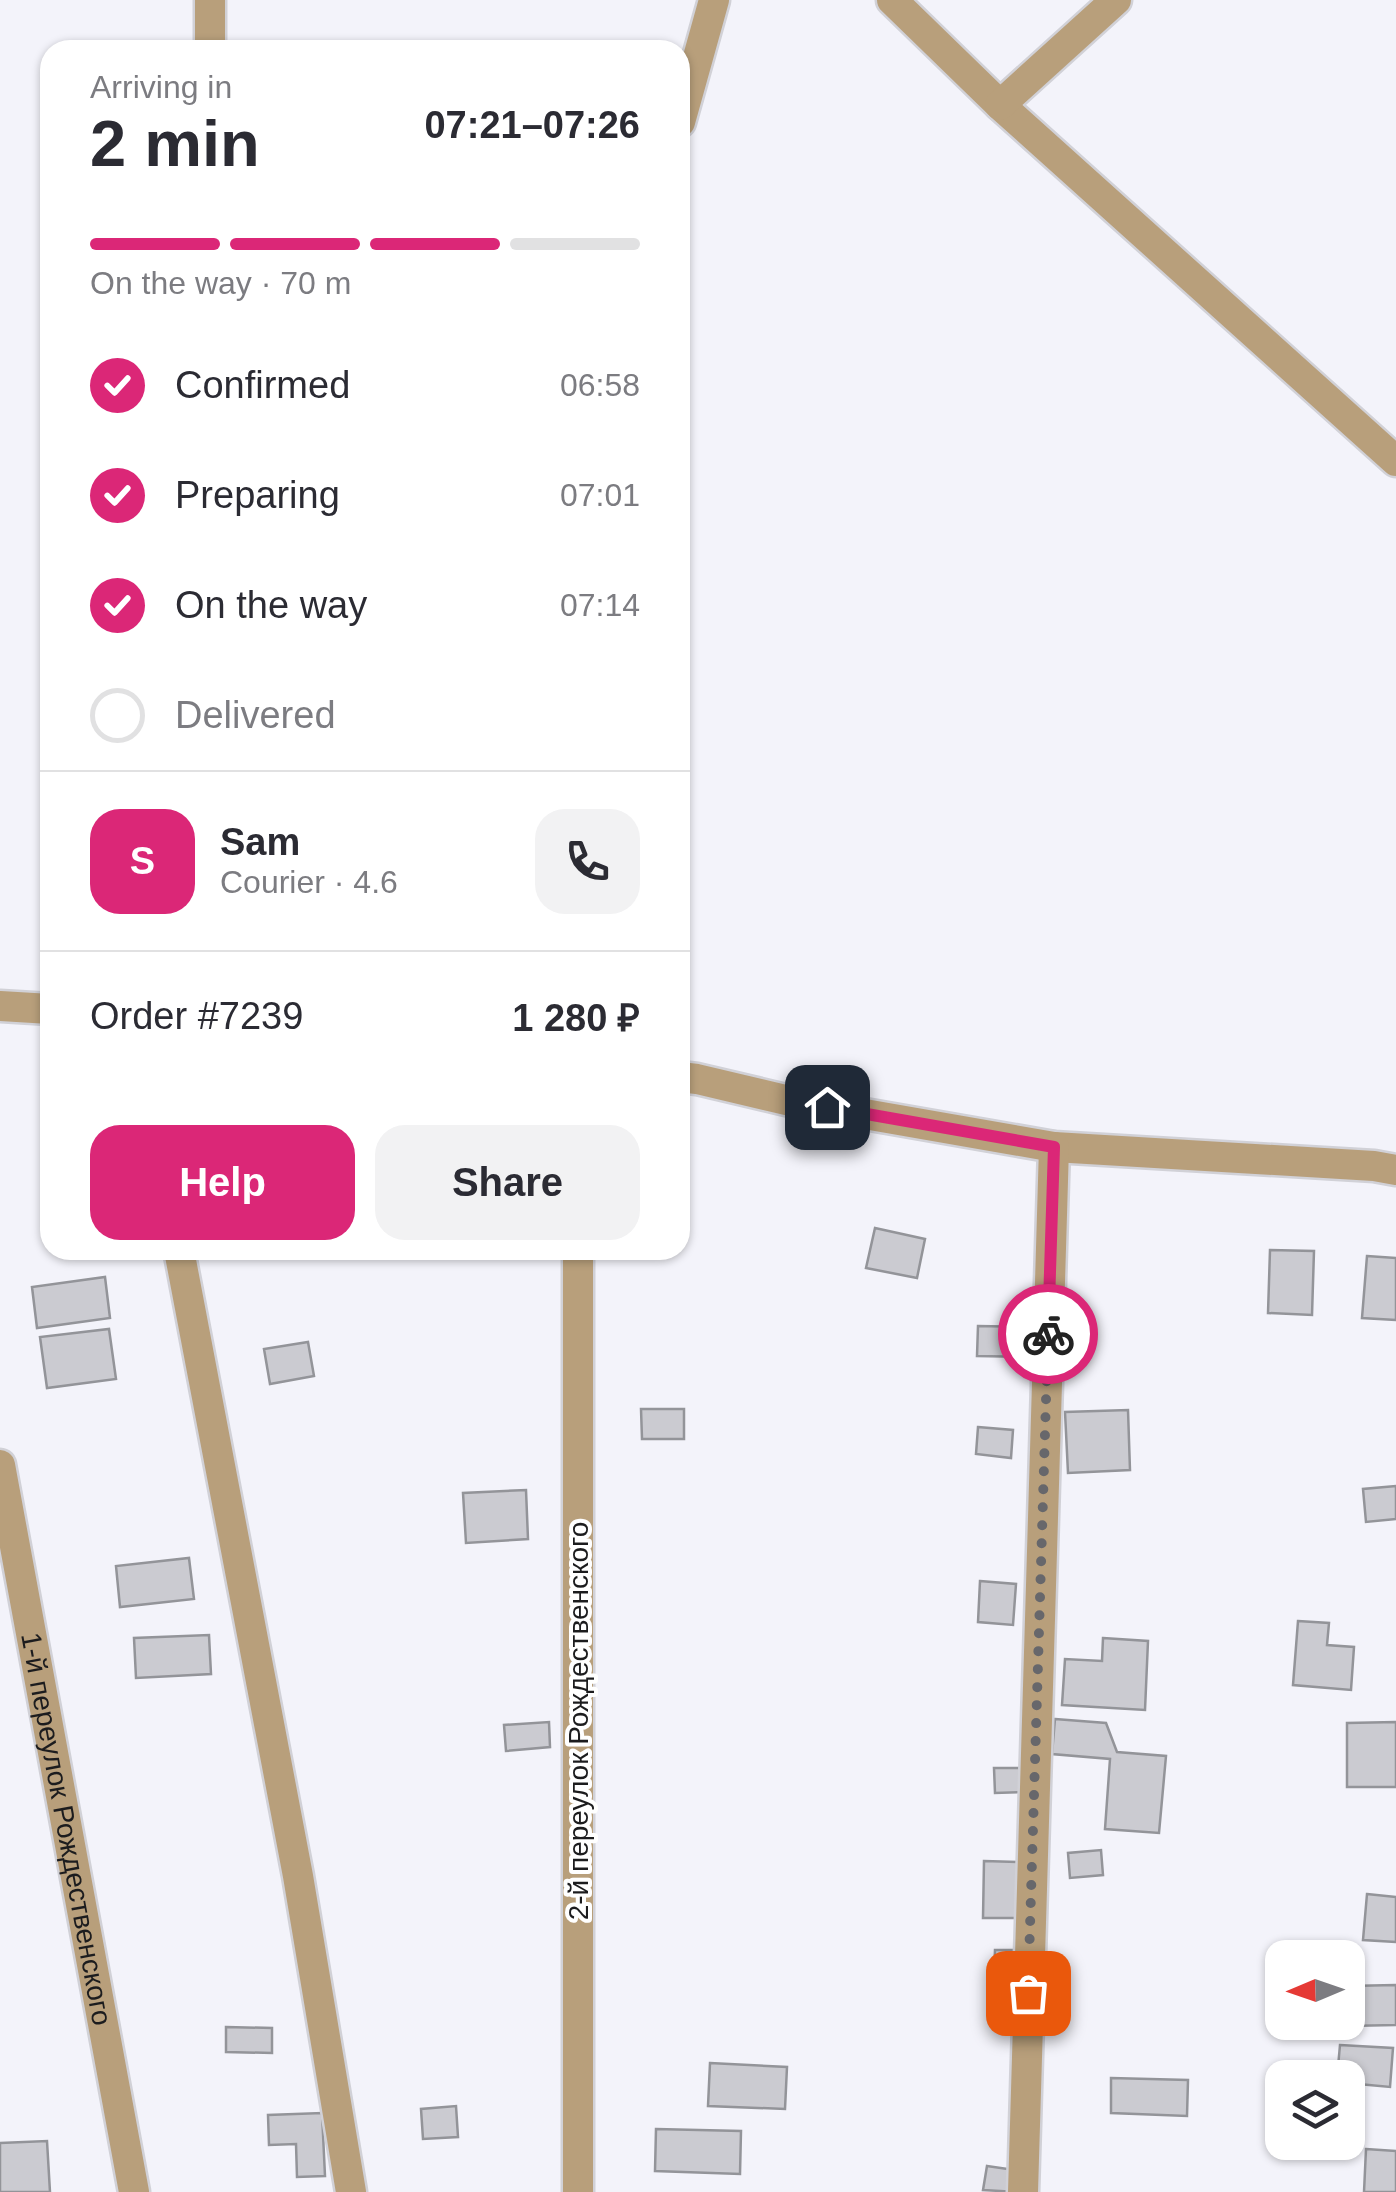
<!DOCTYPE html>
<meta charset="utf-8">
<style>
body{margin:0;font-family:Arial,sans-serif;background:#f2f2f3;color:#2b2b33;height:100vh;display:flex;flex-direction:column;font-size:38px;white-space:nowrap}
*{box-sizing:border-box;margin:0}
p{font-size:32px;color:#7c7c81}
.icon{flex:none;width:55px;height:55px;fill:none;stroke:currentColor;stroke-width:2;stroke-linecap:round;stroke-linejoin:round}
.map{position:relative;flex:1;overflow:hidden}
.details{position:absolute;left:40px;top:40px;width:650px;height:1220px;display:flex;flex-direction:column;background:#fff;border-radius:30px;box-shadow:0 2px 8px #0004}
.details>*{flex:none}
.needle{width:65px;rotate:268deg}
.tools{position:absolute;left:1265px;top:1940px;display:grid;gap:20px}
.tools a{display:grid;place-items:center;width:100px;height:100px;border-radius:20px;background:#fff;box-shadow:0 2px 8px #0004;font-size:50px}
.pin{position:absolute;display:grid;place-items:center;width:85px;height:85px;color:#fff;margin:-42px;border-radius:20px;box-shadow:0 5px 15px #0006}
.courier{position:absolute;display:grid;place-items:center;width:100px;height:100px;margin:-50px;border:8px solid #db2777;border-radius:50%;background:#fff;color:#222;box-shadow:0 2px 12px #0007}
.overview em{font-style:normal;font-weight:700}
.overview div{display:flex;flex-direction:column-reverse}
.overview{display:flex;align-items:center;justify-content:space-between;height:170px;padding:0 50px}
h1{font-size:65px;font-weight:700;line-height:75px}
.bar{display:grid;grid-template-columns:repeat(4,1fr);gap:15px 10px;align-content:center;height:120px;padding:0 50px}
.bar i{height:12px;border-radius:8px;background:#e1e1e2}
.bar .current{background:#db2777}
.bar p{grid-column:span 4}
.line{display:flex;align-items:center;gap:25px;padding:0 50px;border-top:2px solid #e1e1e2}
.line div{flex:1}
.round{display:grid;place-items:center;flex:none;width:105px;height:105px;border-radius:30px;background:#f2f2f3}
ol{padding:0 50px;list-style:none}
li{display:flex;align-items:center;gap:30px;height:110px}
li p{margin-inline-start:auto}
li .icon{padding:10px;border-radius:50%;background:#db2777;color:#fff;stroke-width:4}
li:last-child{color:#7c7c81}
li i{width:55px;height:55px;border:5px solid #e1e1e2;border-radius:50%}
.button{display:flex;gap:20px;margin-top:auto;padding:20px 50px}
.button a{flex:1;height:115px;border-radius:30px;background:#db2777;color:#fff;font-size:40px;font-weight:700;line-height:115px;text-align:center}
.button a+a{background:#f2f2f3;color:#2b2b33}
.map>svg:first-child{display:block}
.building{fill:#cbcbd1;stroke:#939499;stroke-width:2.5}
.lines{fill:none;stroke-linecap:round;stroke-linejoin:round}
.minor-casing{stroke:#d1d1d7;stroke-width:35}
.minor{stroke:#b89f7b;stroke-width:30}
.done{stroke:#67676b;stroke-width:10;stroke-dasharray:0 18}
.route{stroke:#db2777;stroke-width:12}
.labels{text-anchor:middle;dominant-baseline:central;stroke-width:8;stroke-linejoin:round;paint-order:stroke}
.street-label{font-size:28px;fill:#1c1c1e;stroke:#fff}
</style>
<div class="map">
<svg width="1396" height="2192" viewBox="0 0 1396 2192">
<rect width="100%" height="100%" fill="#f3f3fa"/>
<g class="building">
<polygon points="875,1228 925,1239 917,1278 866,1268"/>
<polygon points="1270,1250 1314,1251 1312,1315 1268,1313"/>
<polygon points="1367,1256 1396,1258 1396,1320 1362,1318"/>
<polygon points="105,1277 110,1318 37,1328 32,1287"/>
<polygon points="978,1326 1031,1327 1030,1357 977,1356"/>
<polygon points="109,1329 116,1379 47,1388 40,1337"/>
<polygon points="308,1342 314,1376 270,1384 264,1349"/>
<polygon points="641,1409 684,1409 684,1439 642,1439"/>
<polygon points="1128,1410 1130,1470 1068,1473 1065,1412"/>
<polygon points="978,1427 1013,1430 1011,1458 976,1454"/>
<polygon points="1396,1486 1396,1519 1366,1522 1363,1489"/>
<polygon points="526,1490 528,1539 466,1543 463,1493"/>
<polygon points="189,1558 194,1599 120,1607 116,1566"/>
<polygon points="980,1581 1016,1584 1013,1625 978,1622"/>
<polygon points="1298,1621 1329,1623 1327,1645 1354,1647 1351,1690 1293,1685"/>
<polygon points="209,1635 211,1674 136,1678 134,1638"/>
<polygon points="1103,1638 1148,1641 1145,1710 1062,1705 1065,1659 1102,1661"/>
<polygon points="1055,1719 1106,1723 1117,1752 1166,1756 1159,1833 1105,1829 1110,1759 1052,1754"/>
<polygon points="549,1722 550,1747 506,1751 504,1725"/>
<polygon points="1396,1722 1396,1787 1347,1787 1347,1723"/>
<polygon points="994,1768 1022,1768 1022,1792 995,1793"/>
<polygon points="1101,1850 1103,1875 1070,1878 1068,1853"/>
<polygon points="984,1861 1018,1862 1018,1918 983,1918"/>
<polygon points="1367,1894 1396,1897 1396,1942 1363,1940"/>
<polygon points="995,1950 1023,1950 1022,1978 994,1978"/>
<polygon points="1396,1985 1396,2025 1347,2026 1348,1986"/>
<polygon points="226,2027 272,2028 272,2053 226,2052"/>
<polygon points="1340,2045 1393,2048 1390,2087 1348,2083 1348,2078 1337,2078"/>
<polygon points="710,2063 787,2067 785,2109 708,2106"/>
<polygon points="1111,2078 1188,2080 1187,2116 1111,2113"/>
<polygon points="456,2106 458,2137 423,2139 421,2109"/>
<polygon points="322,2113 325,2176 297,2177 296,2144 269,2145 268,2115"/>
<polygon points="656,2129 741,2131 740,2174 655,2171"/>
<polygon points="47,2141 50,2192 0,2192 0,2143"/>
<polygon points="1366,2149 1396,2151 1396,2192 1364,2192"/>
<polygon points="987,2166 1021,2171 1017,2192 983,2190"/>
</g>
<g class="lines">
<defs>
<g id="minor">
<polyline points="892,0 1000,105 1396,461"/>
<polyline points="210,50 210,0"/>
<polyline points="1000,105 1116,0"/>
<polyline points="680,122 714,0"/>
<polyline points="0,1006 50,1009"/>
<polyline points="680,1077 697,1079 790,1101 1054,1147 1374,1166 1396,1170"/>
<polyline points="179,1250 298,1876 351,2192"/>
<polyline points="578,1250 578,2192"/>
<path id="s1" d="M0,1465l134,727"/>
<polyline points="1023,2192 1054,1147"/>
</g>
</defs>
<use href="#minor" class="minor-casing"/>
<use href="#minor" class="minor"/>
</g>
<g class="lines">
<polyline class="done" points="1028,1993 1048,1334"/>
<polyline class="route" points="827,1107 1054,1147 1048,1334"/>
</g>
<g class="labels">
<g class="street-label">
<text transform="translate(578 1721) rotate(-90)">2-й переулок Рождественского</text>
<text stroke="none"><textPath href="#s1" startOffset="370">1-й переулок Рождественского</textPath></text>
</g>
</g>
</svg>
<div class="tools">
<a><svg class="needle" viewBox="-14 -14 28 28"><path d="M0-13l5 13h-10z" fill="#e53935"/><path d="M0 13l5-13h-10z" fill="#7c7c81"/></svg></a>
<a><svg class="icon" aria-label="layers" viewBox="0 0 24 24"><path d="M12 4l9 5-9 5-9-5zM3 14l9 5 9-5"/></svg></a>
</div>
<div class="pin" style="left:1028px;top:1993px;background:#ea580c"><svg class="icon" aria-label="bag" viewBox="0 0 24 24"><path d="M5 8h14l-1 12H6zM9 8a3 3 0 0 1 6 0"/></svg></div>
<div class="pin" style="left:827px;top:1107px;background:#1f2937"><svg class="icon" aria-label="home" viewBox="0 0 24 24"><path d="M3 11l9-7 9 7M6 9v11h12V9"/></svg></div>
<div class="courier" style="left:1048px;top:1334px"><svg class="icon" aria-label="bike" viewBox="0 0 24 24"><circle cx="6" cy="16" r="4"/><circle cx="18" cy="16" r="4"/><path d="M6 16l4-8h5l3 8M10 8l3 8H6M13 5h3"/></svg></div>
<section class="details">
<div class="overview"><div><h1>2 min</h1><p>Arriving in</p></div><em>07:21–07:26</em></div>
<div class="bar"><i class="current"></i><i class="current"></i><i class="current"></i><i></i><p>On the way · 70 m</p></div>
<ol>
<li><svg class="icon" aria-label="check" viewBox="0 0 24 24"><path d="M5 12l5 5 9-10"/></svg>Confirmed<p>06:58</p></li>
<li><svg class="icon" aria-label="check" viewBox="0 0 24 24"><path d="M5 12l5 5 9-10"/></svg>Preparing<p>07:01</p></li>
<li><svg class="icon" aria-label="check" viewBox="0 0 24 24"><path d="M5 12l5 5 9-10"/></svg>On the way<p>07:14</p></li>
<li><i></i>Delivered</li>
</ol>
<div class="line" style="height:180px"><b class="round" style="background:#db2777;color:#fff">S</b><div><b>Sam</b><p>Courier · 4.6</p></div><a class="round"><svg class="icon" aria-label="phone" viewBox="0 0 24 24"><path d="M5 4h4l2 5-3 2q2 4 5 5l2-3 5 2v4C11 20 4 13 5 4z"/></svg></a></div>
<div class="line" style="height:130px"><div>Order #7239</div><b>1 280 ₽</b></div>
<div class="button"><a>Help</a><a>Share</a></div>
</section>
</div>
